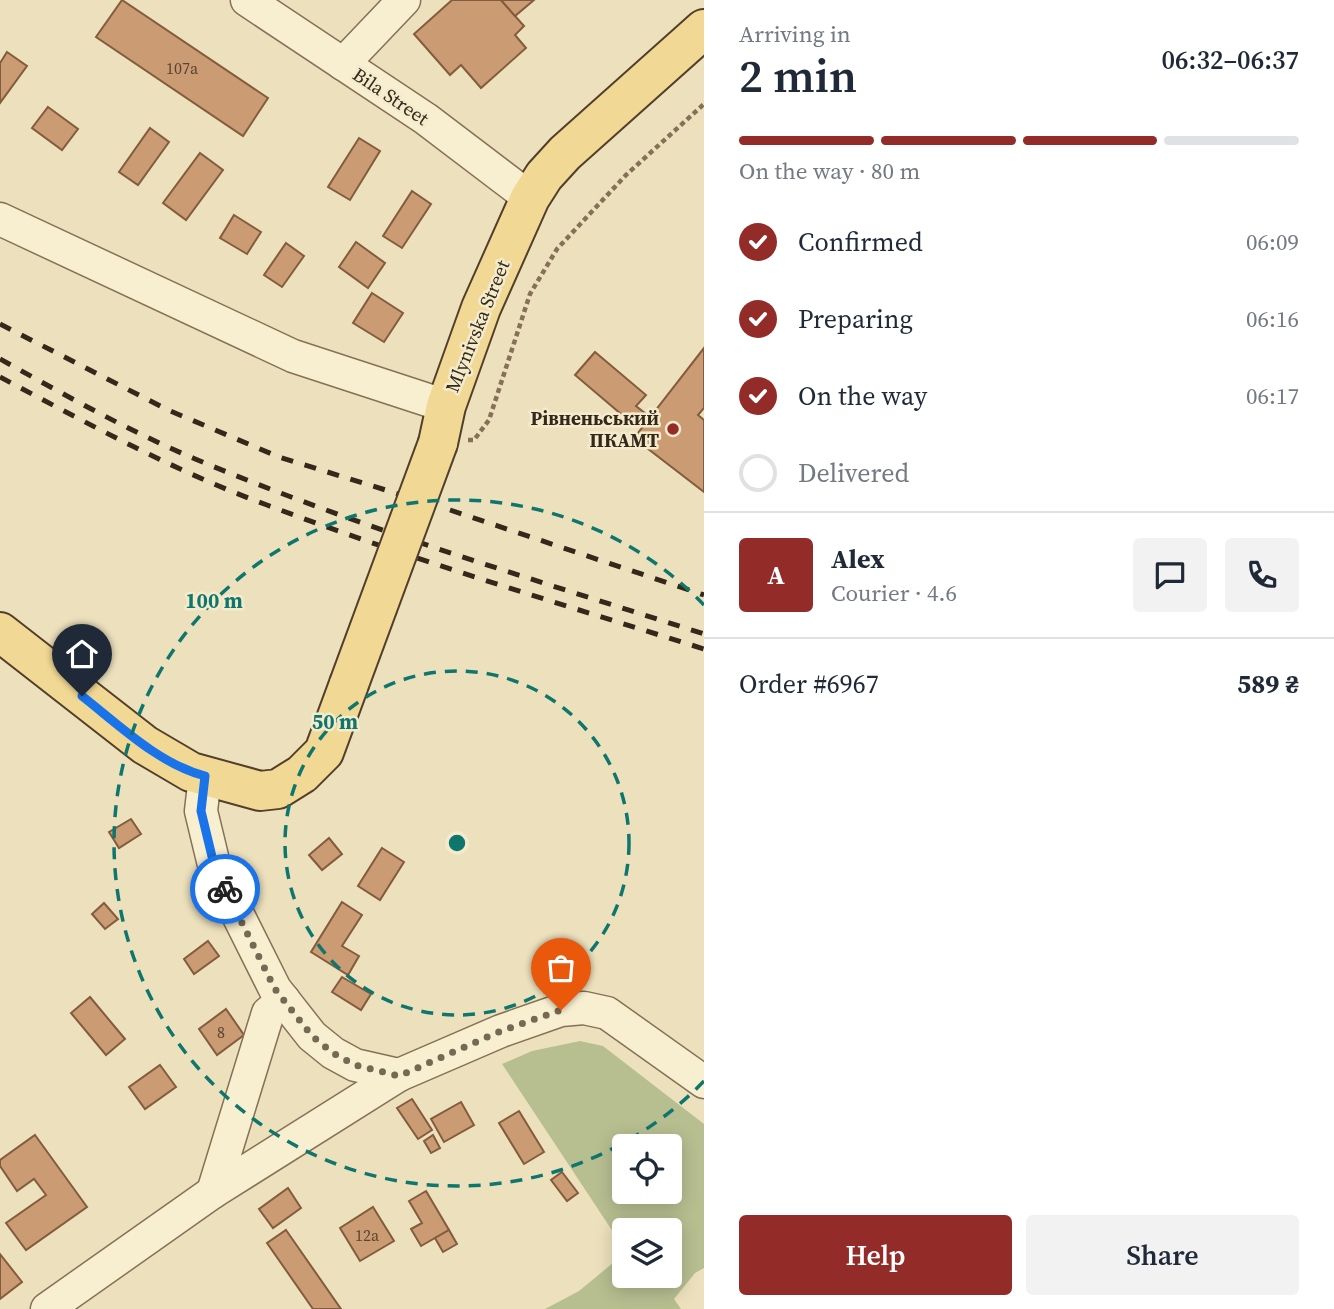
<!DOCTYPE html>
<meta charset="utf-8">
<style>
body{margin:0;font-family:"Source Serif 4",serif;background:#f2f2f3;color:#1f2937;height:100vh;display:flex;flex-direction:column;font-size:26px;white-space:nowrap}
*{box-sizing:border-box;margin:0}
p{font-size:23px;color:#747a83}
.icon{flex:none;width:38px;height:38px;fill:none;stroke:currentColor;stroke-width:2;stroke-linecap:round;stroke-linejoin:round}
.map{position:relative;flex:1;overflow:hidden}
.sheet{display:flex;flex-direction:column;background:#fff;width:630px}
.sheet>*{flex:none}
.fabs{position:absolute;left:612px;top:1134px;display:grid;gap:14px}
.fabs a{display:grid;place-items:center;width:70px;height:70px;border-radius:7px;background:#fff;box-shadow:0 4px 18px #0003;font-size:35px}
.pin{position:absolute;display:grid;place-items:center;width:60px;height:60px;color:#fff;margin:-72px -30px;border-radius:50% 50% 50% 0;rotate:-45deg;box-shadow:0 0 7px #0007}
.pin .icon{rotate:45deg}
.courier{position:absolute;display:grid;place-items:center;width:70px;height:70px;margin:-35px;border:5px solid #1a73e8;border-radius:50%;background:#fff;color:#222;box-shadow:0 2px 9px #0007}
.head em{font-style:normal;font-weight:600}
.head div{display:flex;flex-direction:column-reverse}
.head{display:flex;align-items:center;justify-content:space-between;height:119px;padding:0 35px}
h1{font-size:46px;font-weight:600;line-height:52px}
.bar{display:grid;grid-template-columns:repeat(4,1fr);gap:10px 7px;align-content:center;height:84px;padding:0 35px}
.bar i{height:9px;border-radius:5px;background:#e0e1e3}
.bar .current{background:#932b28}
.bar p{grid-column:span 4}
.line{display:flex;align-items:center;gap:18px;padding:0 35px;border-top:2px solid #e0e1e3}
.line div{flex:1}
.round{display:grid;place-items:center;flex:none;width:74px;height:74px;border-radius:7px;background:#f2f2f3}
ol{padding:0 35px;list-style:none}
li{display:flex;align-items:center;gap:21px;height:77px}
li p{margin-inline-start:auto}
li .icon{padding:7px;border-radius:50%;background:#932b28;color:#fff;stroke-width:4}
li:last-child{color:#747a83}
li i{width:38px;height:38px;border:4px solid #e0e1e3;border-radius:50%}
.button{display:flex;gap:14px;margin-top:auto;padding:14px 35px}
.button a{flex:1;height:80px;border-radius:7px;background:#932b28;color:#fff;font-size:28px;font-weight:600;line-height:80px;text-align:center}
.button a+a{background:#f2f2f3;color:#1f2937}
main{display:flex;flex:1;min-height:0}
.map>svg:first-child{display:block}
.cemetery{fill:#b7bf91;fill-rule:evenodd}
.building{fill:#cb9b73;stroke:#835c3d;stroke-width:2}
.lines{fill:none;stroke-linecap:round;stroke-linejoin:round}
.minor-casing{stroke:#847157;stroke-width:35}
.major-casing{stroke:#523f2b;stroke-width:42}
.path{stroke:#847157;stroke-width:4.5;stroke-dasharray:5 3.5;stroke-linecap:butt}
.minor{stroke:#f8eed0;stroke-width:32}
.major{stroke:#f1d894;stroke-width:38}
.rail{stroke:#34281b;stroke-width:5;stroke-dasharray:12 12;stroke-linecap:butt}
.major-bridge-casing{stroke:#523f2b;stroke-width:42;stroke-linecap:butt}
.major-bridge{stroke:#f1d894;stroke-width:38}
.done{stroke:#756954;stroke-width:7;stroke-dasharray:0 12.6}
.route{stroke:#1a73e8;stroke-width:9}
.ring{fill:none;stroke:#0f766e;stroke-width:3.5;stroke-dasharray:12 9}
.poi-dot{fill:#932b28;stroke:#f4ebcd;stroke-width:2.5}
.labels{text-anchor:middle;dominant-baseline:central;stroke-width:5;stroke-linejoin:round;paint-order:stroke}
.number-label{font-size:16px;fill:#5a4531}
.street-label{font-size:19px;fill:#34281b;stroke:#f4ebcd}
.poi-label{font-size:19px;font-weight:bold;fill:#34281b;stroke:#f4ebcd;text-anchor:end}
.centre{fill:#0f766e;stroke:#f4ebcd;stroke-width:3.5}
.ring-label{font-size:21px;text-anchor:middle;font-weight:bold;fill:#0f766e;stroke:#f4ebcd;stroke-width:5;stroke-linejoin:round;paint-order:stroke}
</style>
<main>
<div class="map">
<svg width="704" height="1309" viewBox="0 0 704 1309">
<rect width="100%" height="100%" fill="#ede1bd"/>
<path class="cemetery" d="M580,1041l23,5 101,78v144l-9,5 -21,26 7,10h-136l34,-18 46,-38v23h45v-46h-45v20l-123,-186 30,-13zM625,1146h45v46h-45z"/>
<g class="building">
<polygon points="122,0 268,98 243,136 96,37"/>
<polygon points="452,0 501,0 524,26 515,35 526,48 481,88 461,65 450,75 414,34"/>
<polygon points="501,0 534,0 515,16"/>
<polygon points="7,52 27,66 0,103 0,63"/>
<polygon points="48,107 78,129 62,150 32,128"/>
<polygon points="150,128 169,142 138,185 119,172"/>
<polygon points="359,138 380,151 350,200 328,187"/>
<polygon points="200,153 223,170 186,220 163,203"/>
<polygon points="412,191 431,204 402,248 383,236"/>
<polygon points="234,215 261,232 247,254 220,238"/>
<polygon points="356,242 385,263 368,288 339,267"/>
<polygon points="286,243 304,256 282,287 264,275"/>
<polygon points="372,293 403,313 384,342 353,323"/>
<polygon points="704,348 704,408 698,415 704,420 704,492 634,438"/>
<polygon points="595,352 646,395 636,406 645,413 634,425 575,375"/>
<polygon points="131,819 141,834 119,848 109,832"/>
<polygon points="329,838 342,854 322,870 309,855"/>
<polygon points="382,848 404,862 380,900 358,886"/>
<polygon points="342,902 362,915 342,946 359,956 348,975 311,952"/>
<polygon points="104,903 118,919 105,929 92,914"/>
<polygon points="208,941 219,956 194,974 184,959"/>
<polygon points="342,977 371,994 361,1010 332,992"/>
<polygon points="90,997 125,1039 106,1055 71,1013"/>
<polygon points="226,1009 244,1035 217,1055 199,1029"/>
<polygon points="160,1065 176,1087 145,1109 129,1087"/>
<polygon points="412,1099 432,1130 418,1139 397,1108"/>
<polygon points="461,1102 474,1125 444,1142 431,1119"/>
<polygon points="519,1111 544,1152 524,1164 499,1123"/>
<polygon points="35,1135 87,1207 26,1250 6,1223 46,1195 34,1179 17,1191 0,1166 0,1160"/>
<polygon points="433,1135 440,1148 431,1153 424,1141"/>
<polygon points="562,1172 578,1193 567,1201 551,1180"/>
<polygon points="288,1188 301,1208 273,1228 259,1209"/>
<polygon points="426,1191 449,1230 421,1246 411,1229 422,1223 409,1201"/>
<polygon points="373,1207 394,1241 360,1261 340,1228"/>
<polygon points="286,1230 341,1309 313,1309 267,1243"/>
<polygon points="449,1230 457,1244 443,1252 435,1238"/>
<polygon points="0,1254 22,1282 0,1299"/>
</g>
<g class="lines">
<defs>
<g id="minor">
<polyline points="247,0 426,119 530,198"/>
<polyline points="343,64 404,0"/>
<polyline points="0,219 293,356 446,406"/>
<polyline points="205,776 201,811 215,869 275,989 312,1036 333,1053 355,1065 399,1075 501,1031 561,1010 584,1008 607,1013 704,1082"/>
<polyline points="213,1192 268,1013 284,1000"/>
<polyline points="47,1309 213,1192 399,1075"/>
</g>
<g id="major">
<polyline points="438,443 446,406 481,308 530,198 544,176 565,153 704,29"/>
<polyline points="0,632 145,745 191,772 260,791 278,789 302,774 324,752 349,684"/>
</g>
</defs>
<use href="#minor" class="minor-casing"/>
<use href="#major" class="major-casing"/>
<polyline class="path" points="468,440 474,440 489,420 530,294 557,249 626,175 704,104"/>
<use href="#minor" class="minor"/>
<use href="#major" class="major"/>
<g class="rail">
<polyline points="0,324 168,410 279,457 405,496"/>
<path d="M0,359c63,35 127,71 193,99 166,70 340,121 511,176"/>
<path d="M0,377c87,46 174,94 267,128 143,54 291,98 437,144"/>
<polyline points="450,510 704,595"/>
</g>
<defs>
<polyline id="major-bridge" points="349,684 438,443"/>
</defs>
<use href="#major-bridge" class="major-bridge-casing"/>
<use href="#major-bridge" class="major-bridge"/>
</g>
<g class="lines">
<polyline class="done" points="225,889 275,989 312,1036 333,1053 355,1065 399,1076 501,1031 561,1010"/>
<path class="route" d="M82,696c37,29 77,68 123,80l-4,35 14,58 10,20"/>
</g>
<g class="ring">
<circle cx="457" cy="843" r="172"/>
<path d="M704 1081A343 343 0 1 1 704 605"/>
</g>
<circle class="poi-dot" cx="673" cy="429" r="7"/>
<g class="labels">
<g class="number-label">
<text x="182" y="68">107а</text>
<text x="221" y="1032">8</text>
<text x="367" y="1235">12а</text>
</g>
<g class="street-label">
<text transform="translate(391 96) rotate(34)">Bila Street</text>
<text transform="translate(477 326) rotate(-68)">Mlynivska Street</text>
</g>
<g class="poi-label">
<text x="659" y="418">Рівненьський<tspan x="659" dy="22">ПКАМТ</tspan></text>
</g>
</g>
<circle cx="457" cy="843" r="10" class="centre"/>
<g class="ring-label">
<text x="214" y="608">100 m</text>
<text x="335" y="729">50 m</text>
</g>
</svg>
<div class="fabs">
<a><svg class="icon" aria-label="locate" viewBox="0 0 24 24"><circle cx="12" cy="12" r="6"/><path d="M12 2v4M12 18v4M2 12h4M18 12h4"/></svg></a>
<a><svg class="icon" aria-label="layers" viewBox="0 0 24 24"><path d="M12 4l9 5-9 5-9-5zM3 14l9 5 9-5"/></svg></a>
</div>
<div class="pin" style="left:561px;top:1010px;background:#ea580c"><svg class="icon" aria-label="bag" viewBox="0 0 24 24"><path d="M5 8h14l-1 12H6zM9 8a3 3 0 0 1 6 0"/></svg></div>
<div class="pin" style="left:82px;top:696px;background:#1f2937"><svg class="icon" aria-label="home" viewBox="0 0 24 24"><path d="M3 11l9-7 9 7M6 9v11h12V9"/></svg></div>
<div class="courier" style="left:225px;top:889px"><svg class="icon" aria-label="bike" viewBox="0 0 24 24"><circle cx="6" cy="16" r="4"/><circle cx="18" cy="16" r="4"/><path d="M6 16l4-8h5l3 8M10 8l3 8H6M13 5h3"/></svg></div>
</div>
<section class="sheet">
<div class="head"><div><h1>2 min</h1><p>Arriving in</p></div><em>06:32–06:37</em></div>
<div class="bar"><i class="current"></i><i class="current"></i><i class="current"></i><i></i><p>On the way · 80 m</p></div>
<ol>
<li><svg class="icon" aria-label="check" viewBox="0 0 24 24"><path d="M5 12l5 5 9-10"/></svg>Confirmed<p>06:09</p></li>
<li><svg class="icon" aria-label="check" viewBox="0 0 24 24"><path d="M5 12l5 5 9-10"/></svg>Preparing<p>06:16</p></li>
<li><svg class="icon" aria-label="check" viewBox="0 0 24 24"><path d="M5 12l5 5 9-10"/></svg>On the way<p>06:17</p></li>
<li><i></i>Delivered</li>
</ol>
<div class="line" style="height:126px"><b class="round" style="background:#932b28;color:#fff">A</b><div><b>Alex</b><p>Courier · 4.6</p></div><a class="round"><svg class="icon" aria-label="chat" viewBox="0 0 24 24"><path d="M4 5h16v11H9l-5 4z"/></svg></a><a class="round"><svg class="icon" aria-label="phone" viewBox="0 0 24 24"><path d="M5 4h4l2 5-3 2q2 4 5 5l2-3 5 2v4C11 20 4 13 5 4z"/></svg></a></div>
<div class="line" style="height:91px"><div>Order #6967</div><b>589 ₴</b></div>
<div class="button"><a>Help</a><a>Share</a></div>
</section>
</main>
